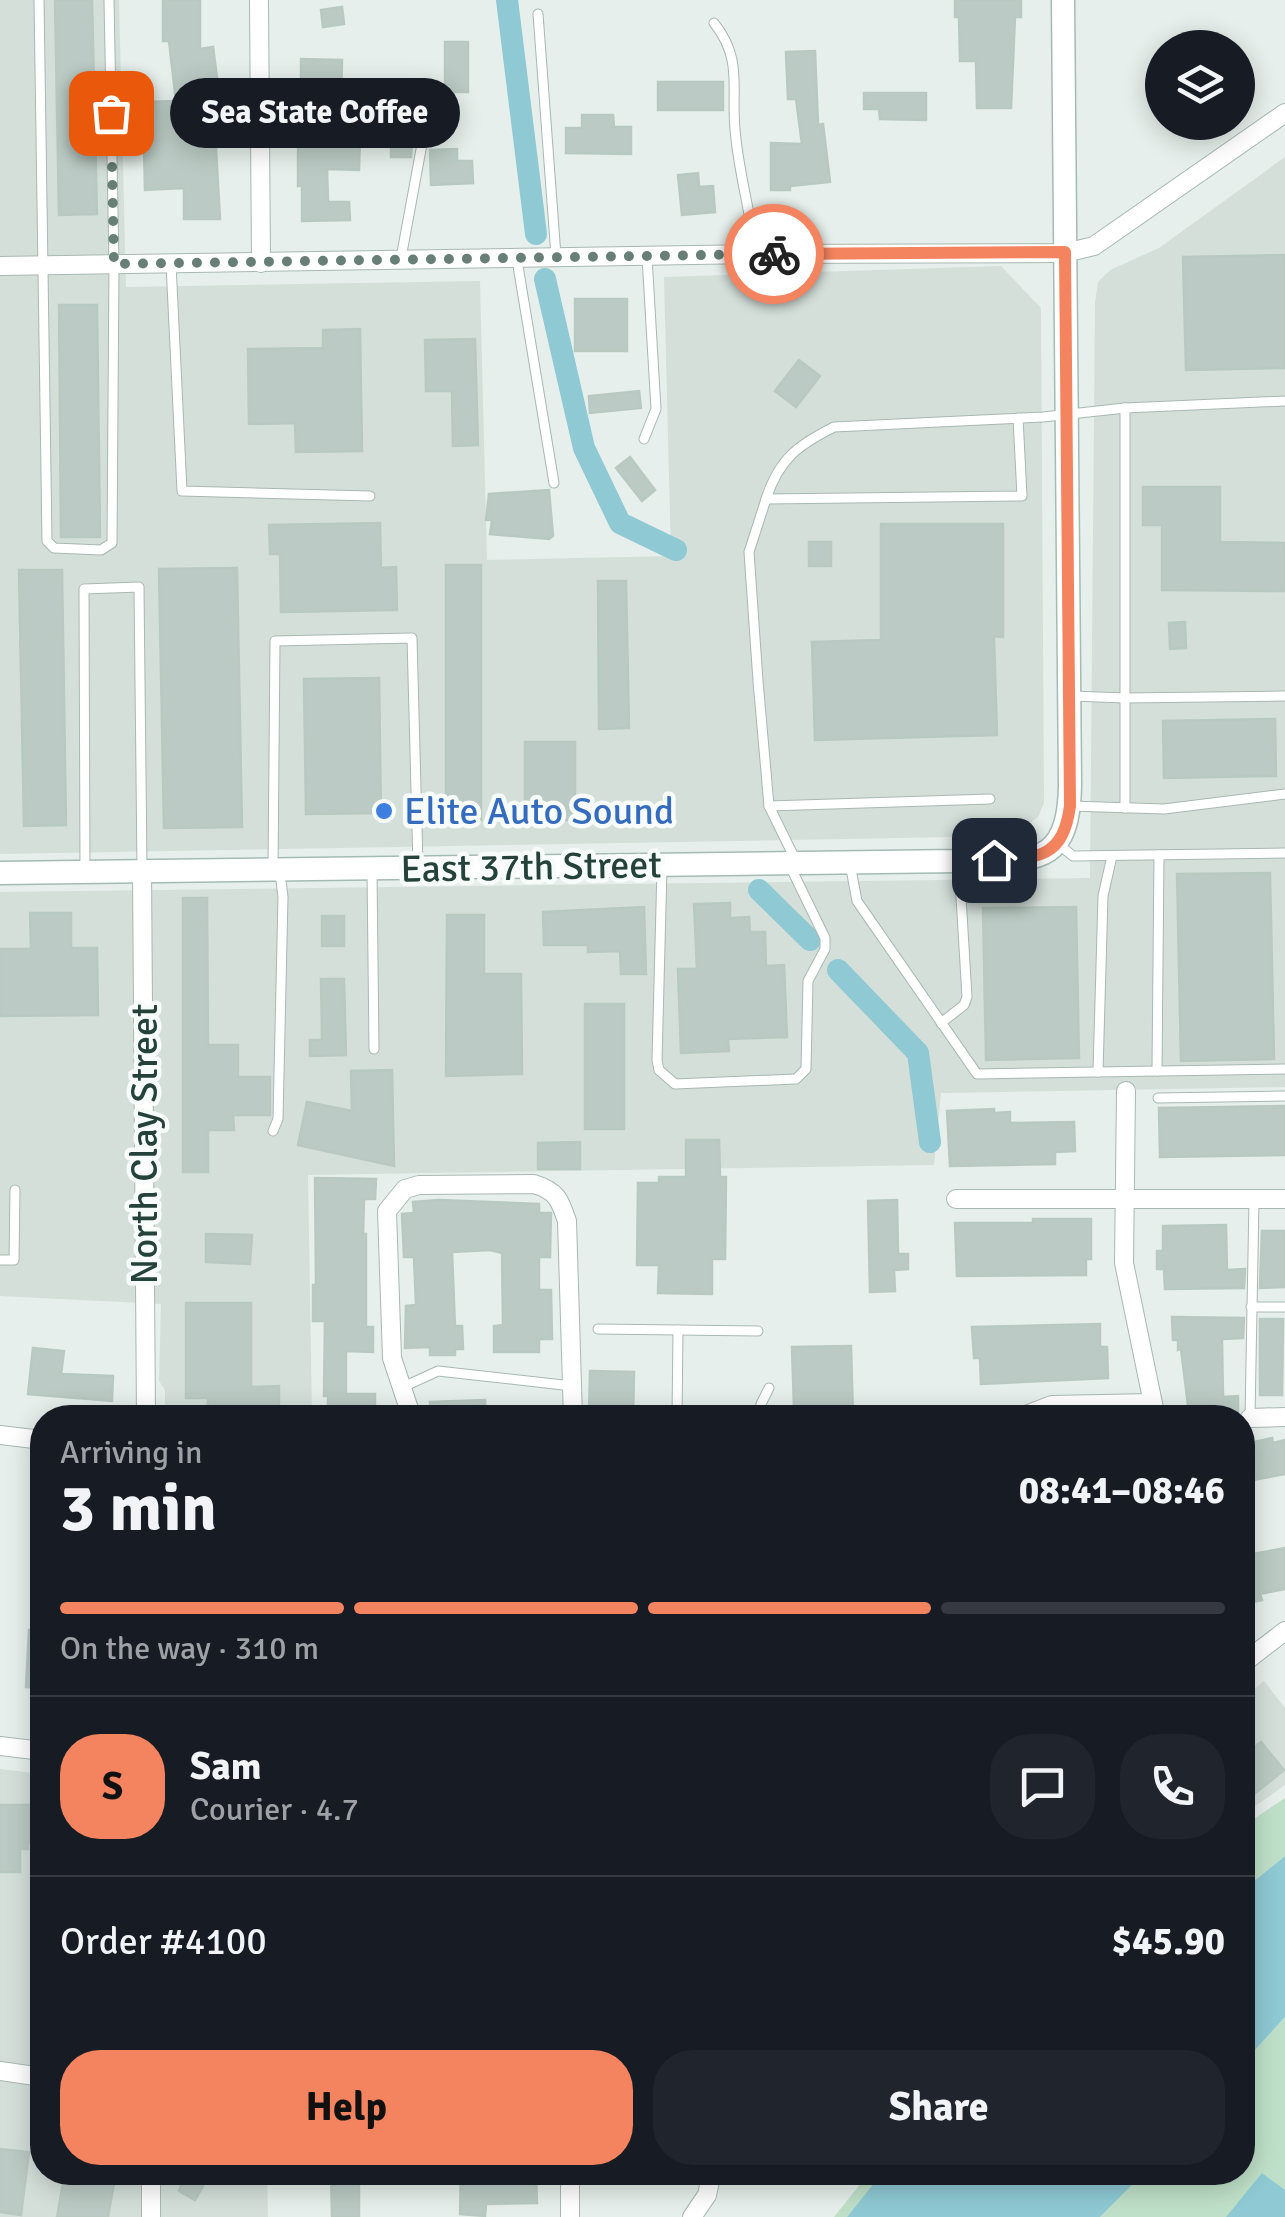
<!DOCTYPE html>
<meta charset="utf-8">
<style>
body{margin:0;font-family:Signika,sans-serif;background:#20242c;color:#f1f3f6;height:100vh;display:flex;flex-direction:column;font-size:38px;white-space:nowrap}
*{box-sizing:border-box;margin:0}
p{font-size:32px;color:#9ea1a6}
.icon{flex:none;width:55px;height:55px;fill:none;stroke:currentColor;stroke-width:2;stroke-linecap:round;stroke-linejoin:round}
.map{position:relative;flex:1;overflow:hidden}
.drawer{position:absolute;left:30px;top:1405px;width:1225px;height:780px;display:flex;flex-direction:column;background:#171b24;border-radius:40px;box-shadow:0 5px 25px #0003}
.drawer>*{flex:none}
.buttons{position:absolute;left:1145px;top:30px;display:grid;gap:20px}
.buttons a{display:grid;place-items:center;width:110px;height:110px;border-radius:50%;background:#171b24;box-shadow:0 5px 25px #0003;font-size:50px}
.pin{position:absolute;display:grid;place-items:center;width:85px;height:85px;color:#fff;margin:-42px;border-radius:20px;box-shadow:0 5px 15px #0006}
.courier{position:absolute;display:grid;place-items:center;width:100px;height:100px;margin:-50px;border:8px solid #f4845f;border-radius:50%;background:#fff;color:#222;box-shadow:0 2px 12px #0007}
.bubble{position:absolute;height:70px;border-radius:35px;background:#171b24;box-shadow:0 5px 25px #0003;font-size:32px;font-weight:800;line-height:70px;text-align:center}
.head em{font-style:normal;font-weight:800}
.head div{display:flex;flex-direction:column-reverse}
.head{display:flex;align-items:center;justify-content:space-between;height:170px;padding:0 30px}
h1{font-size:65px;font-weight:800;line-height:75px}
.bar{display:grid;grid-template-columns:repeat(4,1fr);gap:15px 10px;align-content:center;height:120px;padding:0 30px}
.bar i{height:12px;border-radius:8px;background:#363941}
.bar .current{background:#f4845f}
.bar p{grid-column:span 4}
.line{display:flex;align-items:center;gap:25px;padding:0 30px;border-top:2px solid #363941}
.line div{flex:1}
.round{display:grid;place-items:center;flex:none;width:105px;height:105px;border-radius:40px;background:#20242c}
.button{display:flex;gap:20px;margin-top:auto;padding:20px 30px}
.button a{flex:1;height:115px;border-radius:40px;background:#f4845f;color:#111;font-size:40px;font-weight:800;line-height:115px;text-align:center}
.button a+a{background:#20242c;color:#f1f3f6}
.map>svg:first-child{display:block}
.built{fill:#d4dfda}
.green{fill:#bfe0c8}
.water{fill:#8ec9d4}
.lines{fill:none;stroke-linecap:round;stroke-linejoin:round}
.canal{stroke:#8ec9d4;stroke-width:22}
.building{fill:#bbcac4;stroke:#b8c9c2;stroke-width:2.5}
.lane-casing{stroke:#a8b8b2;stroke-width:11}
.street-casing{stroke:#a8b8b2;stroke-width:20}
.secondary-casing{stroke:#a4bbb3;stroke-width:25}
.lane{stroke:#fff;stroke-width:9}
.street{stroke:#fff;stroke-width:18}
.secondary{stroke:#fff;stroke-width:22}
.done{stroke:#687f78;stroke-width:10;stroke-dasharray:0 18}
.route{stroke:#f4845f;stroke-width:12}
.shop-dot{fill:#3f7fe0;stroke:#f7fbf9;stroke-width:4}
.labels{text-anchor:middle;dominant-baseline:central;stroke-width:9;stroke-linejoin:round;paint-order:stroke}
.shop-label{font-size:38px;fill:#366cbe;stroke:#f7fbf9;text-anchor:start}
.street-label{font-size:38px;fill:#24423a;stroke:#f7fbf9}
</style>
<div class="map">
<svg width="1285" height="2217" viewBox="0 0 1285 2217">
<rect width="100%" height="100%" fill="#e6efeb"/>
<g class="built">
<polygon points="0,0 119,0 126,287 480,281 487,560 671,556 664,277 1001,266 1041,308 1044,803 1038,817 1011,836 0,854"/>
<polygon points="1285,157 1285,1087 941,1093 934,1165 308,1175 312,1417 165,1417 165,1390 159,1381 161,1304 0,1296 0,892 1090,878 1095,302 1098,282 1110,270 1159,248"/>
<polygon points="1264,1681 1285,1708 1285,1785 1243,1815 1243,1725 1253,1705 1252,1691"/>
<polygon points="0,1769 42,1774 42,2172 267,2173 268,2217 0,2217"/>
</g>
<g class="green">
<polygon points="1285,1798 1285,1856 1243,1890 1242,1827"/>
<polygon points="1285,2017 1285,2217 1100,2217 1144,2173 1242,2172 1243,2063"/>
<polygon points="869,2173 883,2173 847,2217 834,2217"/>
</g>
<g class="water">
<polygon points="1285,1856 1285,2017 1243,2063 1243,1890"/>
<polygon points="883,2172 1144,2172 1144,2173 1100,2217 847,2217"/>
<polygon points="1262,2173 1285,2190 1285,2217 1226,2217"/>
</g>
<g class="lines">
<g class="canal">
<polyline points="507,0 536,234"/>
<polyline points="545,279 584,448 620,523 676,550"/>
<polyline points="759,890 810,940"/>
<polyline points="838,970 918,1053 930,1142"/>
</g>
</g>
<g class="building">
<polygon points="55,0 92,0 97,214 59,215"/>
<polygon points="163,0 200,0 200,49 213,47 218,85 215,131 220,219 184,219 184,188 145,190 143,102 176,101 169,41 163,41"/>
<polygon points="955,0 1021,0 1021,17 1015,17 1011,108 977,108 976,61 960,61 959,17 955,17"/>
<polygon points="342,7 344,24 323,27 321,10"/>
<rect x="445" y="42" width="23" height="50"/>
<polygon points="815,51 818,125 823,124 830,182 790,186 790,190 771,190 771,143 802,144 796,99 788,99 786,52"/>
<polygon points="301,59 342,60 341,106 391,106 392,93 415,93 411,157 391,157 391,136 360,136 359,170 327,169 328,202 349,202 350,220 302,221 302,186 298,186 298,147 301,147"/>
<rect x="658" y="82" width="65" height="28"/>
<polygon points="864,93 926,93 926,120 880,119 879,109 864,109"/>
<polygon points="582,115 613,115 614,127 631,127 631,154 566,153 566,128 582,128"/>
<polygon points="457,149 457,161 472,161 473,183 431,185 430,150"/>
<polygon points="698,173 699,187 713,186 715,212 682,215 678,175"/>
<polygon points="1285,255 1285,368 1186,370 1183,257"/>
<rect x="575" y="299" width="52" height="52"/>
<polygon points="59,305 97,305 100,537 61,537"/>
<polygon points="360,329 362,451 296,452 295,423 249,424 248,349 323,348 323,330"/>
<polygon points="475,339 478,445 453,446 452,391 426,391 425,340"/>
<polygon points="799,360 820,376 796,407 775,391"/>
<polygon points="639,391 641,408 590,413 589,396"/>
<polygon points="630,457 655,490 642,501 616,468"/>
<polygon points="1143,487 1220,487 1220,542 1285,543 1285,591 1162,590 1162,525 1143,525"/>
<polygon points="549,490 553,536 549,539 490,534 492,520 486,520 489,494"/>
<polygon points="380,523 381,568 396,567 397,610 281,612 280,554 270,554 269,525"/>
<polygon points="881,524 1003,524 1003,637 994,636 997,735 815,740 812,642 881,640"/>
<rect x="809" y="542" width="22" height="24"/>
<rect x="446" y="565" width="35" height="255"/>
<polygon points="237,568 242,827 164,828 159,569"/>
<polygon points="19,570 62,570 66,825 24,826"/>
<polygon points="598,581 626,581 629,728 599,729"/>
<polygon points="1185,622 1186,648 1170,649 1169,623"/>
<polygon points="379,678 381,813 306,814 304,679"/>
<polygon points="1275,719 1276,776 1164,778 1163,721"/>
<rect x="525" y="742" width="50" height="78"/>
<polygon points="1270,873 1274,1059 1181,1061 1177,874"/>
<polygon points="183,898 207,898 208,1045 238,1045 238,1077 270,1077 270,1115 233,1115 234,1130 208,1130 208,1172 183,1172"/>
<polygon points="730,903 730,918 749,917 750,932 765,932 766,966 784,965 787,1037 728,1039 729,1051 681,1053 678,969 697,969 694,904"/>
<polygon points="644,907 646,974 621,974 620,951 588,952 588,945 544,945 543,912"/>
<polygon points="1076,907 1079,1058 986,1060 983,908"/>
<polygon points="30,913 71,913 71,948 97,948 98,1015 0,1016 0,949 31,949"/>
<polygon points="447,915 484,915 484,974 521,974 522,1074 446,1076"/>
<rect x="322" y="916" width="22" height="30"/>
<polygon points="321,979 344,979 346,1055 310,1056 310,1040 322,1040"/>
<rect x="585" y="1004" width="39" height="125"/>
<polygon points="392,1070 394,1166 298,1145 307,1102 352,1111 351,1071"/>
<polygon points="1285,1106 1285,1155 1160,1157 1159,1108"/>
<polygon points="994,1109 994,1113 1010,1112 1010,1123 1074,1122 1075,1151 1055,1152 1055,1164 950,1166 947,1111"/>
<polygon points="686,1140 719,1140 720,1177 726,1177 725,1259 712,1259 712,1294 658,1293 659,1265 637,1265 638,1183 659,1183 659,1177 686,1177"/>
<polygon points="580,1142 580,1169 538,1169 538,1143"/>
<polygon points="315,1178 376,1179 375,1199 364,1199 363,1234 366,1234 366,1327 373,1327 373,1352 346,1351 346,1394 375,1394 375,1418 328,1418 328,1396 324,1396 325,1321 313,1321 313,1285 316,1285"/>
<polygon points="439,1200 539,1204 539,1213 551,1213 550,1257 539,1257 539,1290 551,1290 552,1339 539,1339 539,1352 494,1352 494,1326 503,1325 502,1253 490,1250 452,1252 455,1326 462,1326 463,1349 455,1349 455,1355 430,1355 430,1347 405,1348 406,1306 416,1305 414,1257 404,1257 402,1214 414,1213 413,1202"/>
<polygon points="897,1200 898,1254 908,1254 908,1269 894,1270 895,1291 870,1292 868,1201"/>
<polygon points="1033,1219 1091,1219 1091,1259 1086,1259 1086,1275 957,1276 955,1223 1033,1223"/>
<polygon points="1226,1225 1227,1270 1245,1269 1244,1288 1165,1289 1164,1269 1157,1269 1157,1251 1163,1251 1163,1226"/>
<polygon points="1262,1231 1285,1231 1285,1287 1260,1288"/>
<polygon points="206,1234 252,1235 250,1264 206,1262"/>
<polygon points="186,1303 251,1303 251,1387 279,1386 279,1418 207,1418 208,1398 186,1398"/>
<polygon points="1172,1317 1244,1318 1243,1338 1222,1339 1223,1397 1238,1396 1238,1418 1192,1418 1192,1413 1189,1413 1181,1349 1178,1350 1178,1340 1173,1340"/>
<polygon points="1260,1319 1283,1319 1282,1395 1260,1395"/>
<polygon points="1100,1324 1100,1347 1107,1347 1108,1378 981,1384 980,1358 974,1358 972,1327"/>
<polygon points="851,1346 853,1418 812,1418 813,1407 794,1408 792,1347"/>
<polygon points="33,1348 64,1351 61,1374 113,1376 112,1401 28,1394"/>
<polygon points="590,1371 634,1372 633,1418 589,1418"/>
<polygon points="485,1400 486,1418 431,1418 430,1402"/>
<polygon points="1272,1438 1273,1443 1285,1440 1285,1474 1242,1482 1242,1460 1248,1460 1245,1444"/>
<polygon points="1285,1548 1285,1589 1260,1594 1262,1600 1242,1604 1242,1556"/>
<polygon points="29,1630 42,1631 42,1688 26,1687"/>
<polygon points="1242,1738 1252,1749 1261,1742 1284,1770 1242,1804"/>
<polygon points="0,1805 42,1805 42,1842 28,1842 28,1849 20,1849 20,1872 0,1872"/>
<polygon points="0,2149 29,2152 21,2215 0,2212"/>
<polygon points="65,2172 116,2172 108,2217 57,2217"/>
<polygon points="186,2172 211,2172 195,2200 179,2191"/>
<polygon points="331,2172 359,2172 359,2217 332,2217"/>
<polygon points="461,2172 487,2172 487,2179 536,2177 537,2203 486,2204 485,2216 460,2214"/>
</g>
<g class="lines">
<defs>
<g id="lane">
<polyline points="39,0 47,541 54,548 101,550 112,543 114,264 109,0"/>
<polyline points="538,14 556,256"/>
<path d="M714,23c29,36 17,65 21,106 3,42 16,83 20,125"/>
<polyline points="401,258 427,117"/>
<polyline points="517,260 554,483"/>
<polyline points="171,264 182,491 370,496"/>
<path d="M1018,418l4,78 -256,3c13,-40 32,-54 68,-72l209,-10 82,-9"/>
<polyline points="644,439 656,409 647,257"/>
<polyline points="766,499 749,552 758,681 769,806 796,861"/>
<polyline points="1072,696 1125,698 1125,408 1285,401"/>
<polyline points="769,806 990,799"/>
<polyline points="1070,806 1164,809 1285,794"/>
<polyline points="1125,808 1125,698 1285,696"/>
<polyline points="1058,844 1073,856 1285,853"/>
<polyline points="850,864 857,901 977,1074 1285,1069"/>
<polyline points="662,868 657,1060 659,1070 675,1084 796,1079 806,1069 808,981 825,949 825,938 790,866"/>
<polyline points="273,870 275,641 412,638 418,865"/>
<polyline points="372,871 374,1049"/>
<polyline points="85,872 84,589 139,587 142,868"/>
<polyline points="941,1023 964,1005 967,997 959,864"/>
<polyline points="1157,1071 1159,855"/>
<polyline points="1098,1072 1103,896 1112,856"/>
<polyline points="1158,1098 1285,1096"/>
<polyline points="273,1131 278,1119 283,897 280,873"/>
<polyline points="0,1260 14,1260 15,1190"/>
<polyline points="1251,1307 1285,1307"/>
<polyline points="598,1329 758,1331"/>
<polyline points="401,1388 438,1371 572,1386"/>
<polyline points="1250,1417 1254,1200"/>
<polyline points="677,1418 678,1330"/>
<polyline points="761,1418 761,1404 769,1388"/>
</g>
<g id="street">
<polyline points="259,0 261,263"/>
<polyline points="0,266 755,254 1065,253 1094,246 1285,113"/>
<polyline points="142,871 146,1418"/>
<polyline points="1126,1091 1124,1263 1156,1418"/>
<polyline points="956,1199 1285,1199"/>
<path d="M412,1418l-20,-60 -5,-147 18,-22 14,-4 115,-1c23,7 26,16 33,37l6,197"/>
<polyline points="1018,1418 1052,1405 1153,1403"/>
<polyline points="1250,1418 1285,1417"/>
<polyline points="0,1435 42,1440"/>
<polyline points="1242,1664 1285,1631"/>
<polyline points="0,1746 42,1751"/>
<polyline points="0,2071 42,2077"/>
<polyline points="151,2172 151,2217"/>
<polyline points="570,2172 570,2217"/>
<polyline points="692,2217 707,2195 712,2172"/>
</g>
<path id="secondary" d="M0,873l959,-12c70,-3 110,11 111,-76l-7,-785"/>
</defs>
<use href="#lane" class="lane-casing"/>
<use href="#street" class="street-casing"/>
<use href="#secondary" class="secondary-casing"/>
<use href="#lane" class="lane"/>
<use href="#street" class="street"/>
<use href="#secondary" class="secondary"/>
</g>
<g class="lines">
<polyline class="done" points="111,113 114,264 774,254"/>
<path class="route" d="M774,254l291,-2 5,554c-7,51 -30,52 -76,54"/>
</g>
<circle class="shop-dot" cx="384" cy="811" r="10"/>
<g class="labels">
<g class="shop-label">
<text x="404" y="811">Elite Auto Sound</text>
</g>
<g class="street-label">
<text transform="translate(531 867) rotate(-1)">East 37th Street</text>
<text transform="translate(144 1144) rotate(-90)">North Clay Street</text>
</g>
</g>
</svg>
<div class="buttons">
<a><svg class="icon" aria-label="layers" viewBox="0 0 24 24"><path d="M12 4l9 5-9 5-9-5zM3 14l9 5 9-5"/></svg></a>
</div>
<div class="pin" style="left:111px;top:113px;background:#ea580c"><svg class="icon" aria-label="bag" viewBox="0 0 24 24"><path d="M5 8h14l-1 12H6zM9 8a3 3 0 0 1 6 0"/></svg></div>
<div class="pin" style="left:994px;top:860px;background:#1f2937"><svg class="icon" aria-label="home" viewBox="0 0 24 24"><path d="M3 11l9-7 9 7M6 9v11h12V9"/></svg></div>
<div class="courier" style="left:774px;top:254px"><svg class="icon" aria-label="bike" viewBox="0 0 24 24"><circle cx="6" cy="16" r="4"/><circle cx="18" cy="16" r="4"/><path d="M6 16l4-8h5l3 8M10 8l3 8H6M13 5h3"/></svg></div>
<div class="bubble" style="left:170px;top:78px;width:290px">Sea State Coffee</div>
<section class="drawer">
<div class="head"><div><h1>3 min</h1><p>Arriving in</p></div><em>08:41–08:46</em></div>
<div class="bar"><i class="current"></i><i class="current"></i><i class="current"></i><i></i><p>On the way · 310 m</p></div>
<div class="line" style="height:180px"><b class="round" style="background:#f4845f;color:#111">S</b><div><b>Sam</b><p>Courier · 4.7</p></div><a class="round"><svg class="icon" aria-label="chat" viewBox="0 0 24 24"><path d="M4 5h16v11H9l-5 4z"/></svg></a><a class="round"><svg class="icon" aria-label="phone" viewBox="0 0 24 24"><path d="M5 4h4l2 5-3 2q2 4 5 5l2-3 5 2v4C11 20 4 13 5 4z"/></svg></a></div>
<div class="line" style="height:130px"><div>Order #4100</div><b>$45.90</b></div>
<div class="button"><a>Help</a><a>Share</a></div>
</section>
</div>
